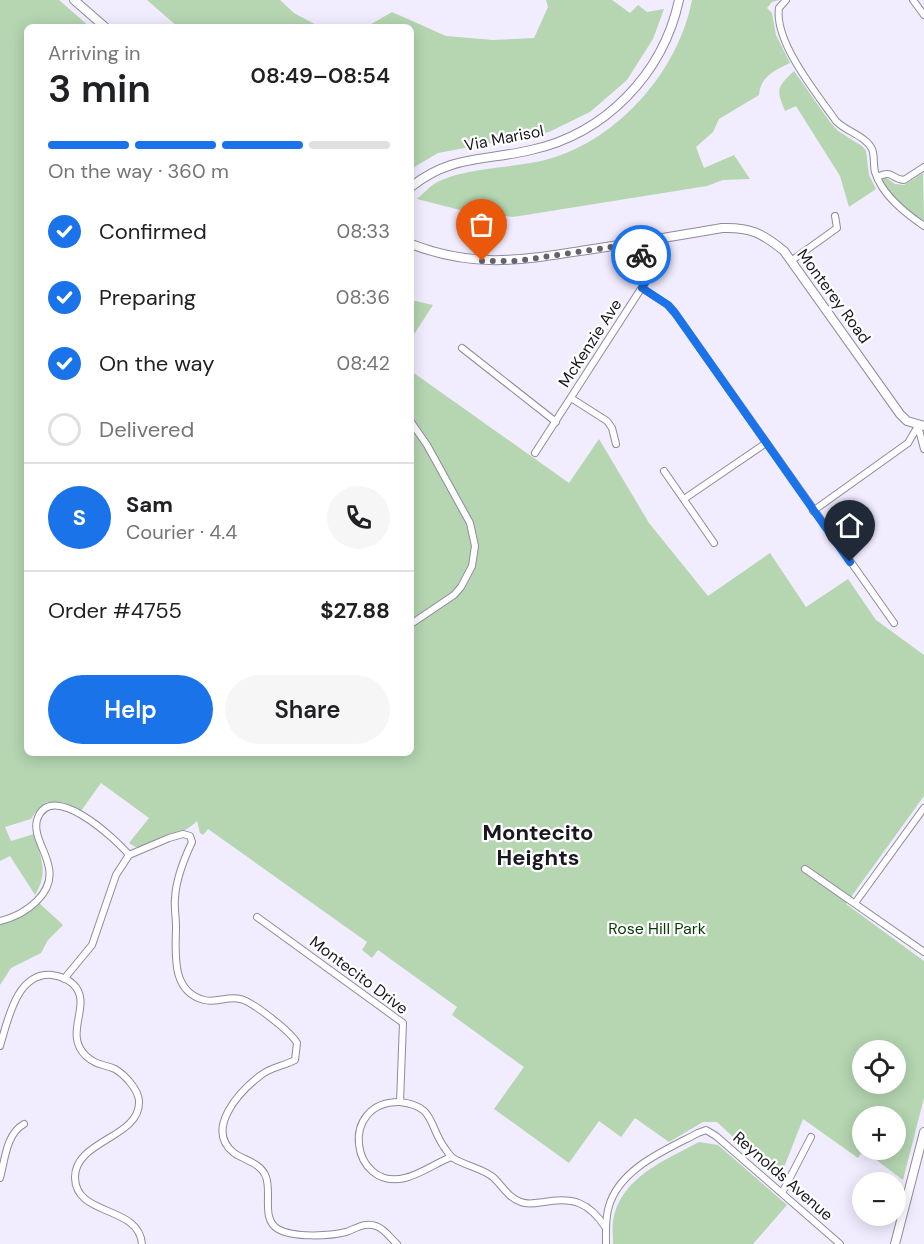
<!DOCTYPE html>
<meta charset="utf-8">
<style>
body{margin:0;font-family:"DM Sans",sans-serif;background:#f6f6f6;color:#202124;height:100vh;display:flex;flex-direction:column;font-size:22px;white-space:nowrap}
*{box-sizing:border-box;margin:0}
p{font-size:20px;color:#757577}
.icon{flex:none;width:33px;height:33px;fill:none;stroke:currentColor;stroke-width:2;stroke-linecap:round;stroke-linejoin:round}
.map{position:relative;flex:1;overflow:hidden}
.details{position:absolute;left:24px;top:24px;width:390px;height:732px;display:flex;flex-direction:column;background:#fff;border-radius:9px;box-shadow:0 3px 15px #0003}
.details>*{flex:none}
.buttons{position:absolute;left:852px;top:1040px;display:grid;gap:12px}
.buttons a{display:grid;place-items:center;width:54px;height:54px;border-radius:50%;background:#fff;box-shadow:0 3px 15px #0003;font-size:30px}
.pin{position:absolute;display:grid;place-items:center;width:51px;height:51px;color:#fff;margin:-62px -26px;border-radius:50% 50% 50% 0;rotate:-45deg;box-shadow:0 0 6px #0007}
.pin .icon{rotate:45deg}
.courier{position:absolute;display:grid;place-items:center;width:60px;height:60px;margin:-30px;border:4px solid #1a73e8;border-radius:50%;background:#fff;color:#222;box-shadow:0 2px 8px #0007}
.headline em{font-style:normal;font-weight:600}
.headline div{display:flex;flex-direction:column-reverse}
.headline{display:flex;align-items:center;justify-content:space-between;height:102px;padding:0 24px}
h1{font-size:39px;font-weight:600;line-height:45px}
.bar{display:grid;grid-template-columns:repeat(4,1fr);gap:9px 6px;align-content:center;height:72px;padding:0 24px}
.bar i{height:8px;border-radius:4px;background:#e0e0e0}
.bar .current{background:#1a73e8}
.bar p{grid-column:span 4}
.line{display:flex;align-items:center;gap:15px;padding:0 24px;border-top:2px solid #e0e0e0}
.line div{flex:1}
.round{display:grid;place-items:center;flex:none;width:63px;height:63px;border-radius:32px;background:#f6f6f6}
ol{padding:0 24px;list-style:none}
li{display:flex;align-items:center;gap:18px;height:66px}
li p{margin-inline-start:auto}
li .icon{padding:6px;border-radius:50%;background:#1a73e8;color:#fff;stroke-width:4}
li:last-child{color:#757577}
li i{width:33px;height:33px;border:3px solid #e0e0e0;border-radius:50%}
.button{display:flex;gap:12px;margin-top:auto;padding:12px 24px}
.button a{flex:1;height:69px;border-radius:36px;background:#1a73e8;color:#fff;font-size:24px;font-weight:600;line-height:69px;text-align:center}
.button a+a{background:#f6f6f6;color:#202124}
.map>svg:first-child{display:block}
.green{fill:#b5d6b1;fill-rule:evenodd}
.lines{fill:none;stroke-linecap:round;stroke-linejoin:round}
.street-casing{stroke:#908a9f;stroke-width:8}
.secondary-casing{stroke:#908a9f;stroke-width:10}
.street{stroke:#fff;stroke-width:6}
.secondary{stroke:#fff;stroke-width:8}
.done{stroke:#65626d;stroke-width:6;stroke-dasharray:0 10.8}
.route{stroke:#1a73e8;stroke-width:8}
.labels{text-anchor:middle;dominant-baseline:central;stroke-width:4.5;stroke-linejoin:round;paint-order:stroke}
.street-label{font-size:16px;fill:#19171f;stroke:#fff}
.park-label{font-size:16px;fill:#033c01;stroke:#fff}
.district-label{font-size:22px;font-weight:bold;fill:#19171f;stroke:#fff}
</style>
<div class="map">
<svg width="924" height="1244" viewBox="0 0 924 1244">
<rect width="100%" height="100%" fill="#f2ecff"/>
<g class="green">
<path d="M0,0h59l31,27h-63v726h384v-382l158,112 30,-44 50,84 59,73 62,-43 36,54 42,-28 28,41 48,35v141l-78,108 78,57v137l-21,82 -40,-30 -5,8 -55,-39 -24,61 -62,-58h-14l-34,20 -34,-24 -14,19 -22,-16 -30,42 -75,-54 30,-42 -72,-52 5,-8 -79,-57 -6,8 -10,-8 5,-8 -159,-113 -5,6 -3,-2 -3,-12c-15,15 -40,19 -60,27l-8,-5 20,-25 -48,-35 -20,28 -18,-9h-16l-12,11 -4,6 -26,8 6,14 23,-7c7,24 15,38 1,61l-25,-39 -10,5zM862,1050h34v33h-34zM862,1116h34v33h-34z"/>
<polygon points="147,0 280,0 294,13 320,27 178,27"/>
<polygon points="546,0 612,0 630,13 638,5 647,12 664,9 653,39 627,80 590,112 549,132 438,153 411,169 411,27 366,27 392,12 446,36 493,40 534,38 548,7"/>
<path d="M692,0h87l-7,2 -5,6 5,5 4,22 14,28c-15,7 -30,14 -31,32l-40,24 -6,13 -17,15 8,21 30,-13 16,24 -27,1 -16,6 -194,31 -53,-7 -43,-11c6,-5 11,-11 17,-15 26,-16 76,-16 107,-23 74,-17 137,-88 151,-161z"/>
<path d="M794,71l36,51 8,9 24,15 4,5 3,24 7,14 -27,18 -9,-31 -44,-70 -11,5c-9,-22 -8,-24 9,-40z"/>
<polygon points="923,173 924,220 922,222 909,212 882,184 882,180 885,177 895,184 904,185"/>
<polygon points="411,300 433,305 411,339"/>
<path d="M38,902l25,23 -15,15 -7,13 -30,15 -11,17v-61c15,-3 28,-11 38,-22z"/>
<path d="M699,1142l19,3 69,60 -34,39h-140c0,-7 -1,-16 0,-23 7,-44 53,-61 86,-79z"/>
</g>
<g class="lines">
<defs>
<g id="street">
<path d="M786,0l-7,8c-5,34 38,86 57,113 9,10 30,15 36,28 3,7 1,15 3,23 7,23 30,41 49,54"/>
<polyline points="913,0 924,15"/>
<path d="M877,177c17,-8 13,2 27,3l20,-13"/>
<polyline points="791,261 837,228 835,216"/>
<polyline points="642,288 668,305 675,313 894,623"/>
<polyline points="462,348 556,422"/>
<polyline points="571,398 607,421 612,428 616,444"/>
<polyline points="411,422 427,445 470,523 475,546 472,566 461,587 454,595 411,624"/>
<polyline points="918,426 924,449"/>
<polyline points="535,453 646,281 638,243"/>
<polyline points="664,471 714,543"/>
<polyline points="684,499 766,443"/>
<polyline points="813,511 908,443 918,426"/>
<polyline points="805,869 924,952"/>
<polyline points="855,903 924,808"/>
<path d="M257,917l146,106 -3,79c35,4 28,22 44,45 3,4 5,8 9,11 12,8 30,10 41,20 9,9 15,20 27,24 7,3 15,1 23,0 29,-5 45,0 62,26"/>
<path d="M0,921c25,-6 57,-28 48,-57 -3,-14 -15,-30 -11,-44 13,-42 79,19 92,35"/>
<path d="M64,979l28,-34 24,-70 13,-20 40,-17 14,-4 7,2 2,6c-8,17 -16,37 -17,56 -1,9 1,19 1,28 0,26 -6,65 28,74 12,3 24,-4 36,-1 12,2 51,33 57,44l-2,17c-11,6 -24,7 -34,15 -21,16 -57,54 -27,78 12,8 27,10 32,24 6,16 -5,42 12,52 15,9 52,7 68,3 11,-4 19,-10 30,-6 9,3 14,12 21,18"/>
<path d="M0,1046c8,-27 17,-74 52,-71 6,1 16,4 21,9 21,20 -11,49 13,72 11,10 18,8 29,13 10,6 23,20 24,32 2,37 -65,39 -64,77 1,39 64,27 67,66"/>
<path d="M400,1102c-62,-1 -49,89 5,76 16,-4 31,-15 46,-21"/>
<path d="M0,1178c5,-18 6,-44 24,-54"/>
<polyline points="782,1193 811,1137"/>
<path d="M606,1244c0,-12 -1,-26 3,-38 11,-38 57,-56 89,-73l8,-3 10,6 124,108"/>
</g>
<g id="secondary">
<polyline points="74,0 105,27"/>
<path d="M411,187c39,-32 74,-26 120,-37 74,-16 132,-76 148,-150"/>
<path d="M411,244c64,25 111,16 176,6 45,-7 90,-14 135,-22 28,-1 40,5 62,23l116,163 7,7 17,5"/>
<polyline points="895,1244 924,1132"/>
</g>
</defs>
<use href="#street" class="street-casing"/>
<use href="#secondary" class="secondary-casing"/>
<use href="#street" class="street"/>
<use href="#secondary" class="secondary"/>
</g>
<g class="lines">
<polyline class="done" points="482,261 517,261 638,243 641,255"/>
<polyline class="route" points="641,255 646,281 642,288 668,305 675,313 850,562"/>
</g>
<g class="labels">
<g class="street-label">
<text transform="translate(504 138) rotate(-11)">Via Marisol</text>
<text transform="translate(834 296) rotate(54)">Monterey Road</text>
<text transform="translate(590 343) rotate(-57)">McKenzie Ave</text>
<text transform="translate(359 975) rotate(37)">Montecito Drive</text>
<text transform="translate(783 1176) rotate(41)">Reynolds Avenue</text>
</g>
<g class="park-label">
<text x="657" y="928">Rose Hill Park</text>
</g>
<g class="district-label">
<text x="538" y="832">Montecito<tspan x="538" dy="25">Heights</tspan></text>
</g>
</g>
</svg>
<div class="buttons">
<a><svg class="icon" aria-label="locate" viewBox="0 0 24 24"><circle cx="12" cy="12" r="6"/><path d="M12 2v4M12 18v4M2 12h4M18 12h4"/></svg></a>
<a>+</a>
<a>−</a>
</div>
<div class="pin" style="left:482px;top:261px;background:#ea580c"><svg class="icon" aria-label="bag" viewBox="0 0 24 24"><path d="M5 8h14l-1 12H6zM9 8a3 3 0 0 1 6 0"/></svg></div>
<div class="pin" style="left:850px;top:562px;background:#1f2937"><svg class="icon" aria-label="home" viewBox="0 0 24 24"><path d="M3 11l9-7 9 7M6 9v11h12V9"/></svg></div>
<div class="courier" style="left:641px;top:255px"><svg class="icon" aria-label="bike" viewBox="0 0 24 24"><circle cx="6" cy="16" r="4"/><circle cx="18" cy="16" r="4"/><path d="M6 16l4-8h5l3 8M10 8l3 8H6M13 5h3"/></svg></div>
<section class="details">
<div class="headline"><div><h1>3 min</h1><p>Arriving in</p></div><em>08:49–08:54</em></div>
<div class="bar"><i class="current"></i><i class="current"></i><i class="current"></i><i></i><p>On the way · 360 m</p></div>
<ol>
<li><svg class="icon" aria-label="check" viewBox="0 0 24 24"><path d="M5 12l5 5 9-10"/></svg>Confirmed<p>08:33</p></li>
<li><svg class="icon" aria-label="check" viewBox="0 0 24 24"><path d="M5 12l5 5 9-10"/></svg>Preparing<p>08:36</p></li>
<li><svg class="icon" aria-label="check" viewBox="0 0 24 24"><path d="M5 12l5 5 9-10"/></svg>On the way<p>08:42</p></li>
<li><i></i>Delivered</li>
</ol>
<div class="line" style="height:108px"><b class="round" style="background:#1a73e8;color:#fff">S</b><div><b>Sam</b><p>Courier · 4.4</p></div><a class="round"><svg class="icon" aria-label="phone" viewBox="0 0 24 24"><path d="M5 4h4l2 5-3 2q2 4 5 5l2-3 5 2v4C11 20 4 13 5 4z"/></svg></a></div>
<div class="line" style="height:78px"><div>Order #4755</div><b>$27.88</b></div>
<div class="button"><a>Help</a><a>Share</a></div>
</section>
</div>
